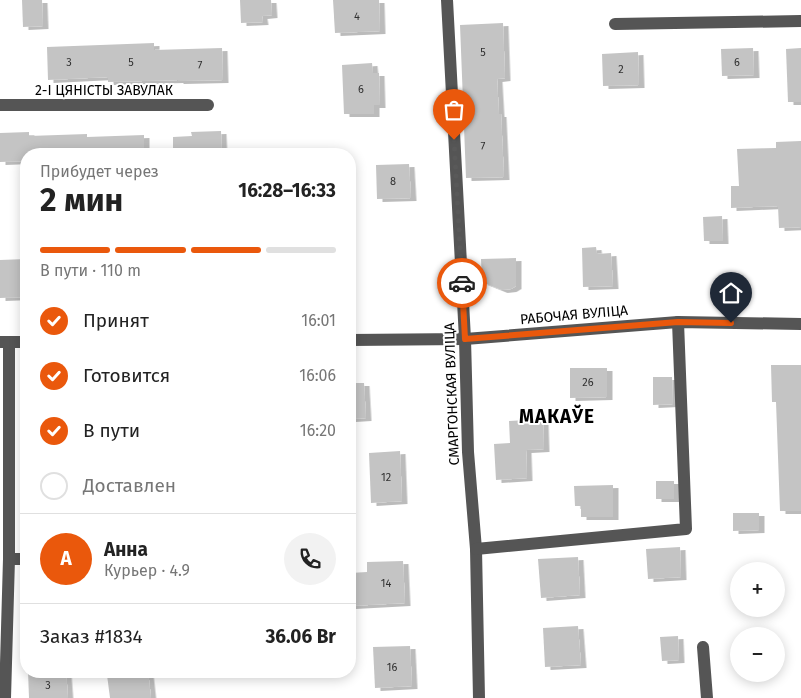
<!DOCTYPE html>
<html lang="ru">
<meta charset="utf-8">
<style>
body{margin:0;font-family:"Fira Sans",sans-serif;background:#f2f2f2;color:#222;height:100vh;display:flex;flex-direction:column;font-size:19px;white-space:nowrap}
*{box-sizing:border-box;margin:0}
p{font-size:16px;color:#767676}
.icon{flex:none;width:28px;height:28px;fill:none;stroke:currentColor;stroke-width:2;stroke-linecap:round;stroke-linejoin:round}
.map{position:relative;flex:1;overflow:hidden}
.details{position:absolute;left:20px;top:148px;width:336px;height:530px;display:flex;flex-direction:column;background:#fff;border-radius:20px;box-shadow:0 2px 12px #0003}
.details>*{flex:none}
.tools{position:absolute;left:730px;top:562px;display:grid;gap:10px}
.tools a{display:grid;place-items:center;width:55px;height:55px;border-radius:50%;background:#fff;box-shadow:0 2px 12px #0003;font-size:25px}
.pin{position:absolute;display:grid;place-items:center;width:42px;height:42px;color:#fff;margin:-51px -21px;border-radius:50% 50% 50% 0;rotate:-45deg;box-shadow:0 0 5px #0007}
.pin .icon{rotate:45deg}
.courier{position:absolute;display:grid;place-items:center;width:50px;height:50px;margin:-25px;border:4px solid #ea580c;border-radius:50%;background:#fff;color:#222;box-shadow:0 1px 6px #0007}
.overview em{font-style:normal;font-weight:700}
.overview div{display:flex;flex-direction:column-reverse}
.overview{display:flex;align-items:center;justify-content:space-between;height:85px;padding:0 20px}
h1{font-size:32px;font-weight:700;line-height:38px}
.bar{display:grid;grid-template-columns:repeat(4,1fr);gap:8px 5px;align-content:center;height:60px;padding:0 20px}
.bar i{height:6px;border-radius:4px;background:#e0e0e0}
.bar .current{background:#ea580c}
.bar p{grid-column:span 4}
.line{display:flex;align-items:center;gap:12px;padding:0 20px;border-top:1px solid #e0e0e0}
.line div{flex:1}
.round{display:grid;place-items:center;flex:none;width:52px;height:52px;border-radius:26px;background:#f2f2f2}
ol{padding:0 20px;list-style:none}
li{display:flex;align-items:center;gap:15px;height:55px}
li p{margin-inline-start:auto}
li .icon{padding:5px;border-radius:50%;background:#ea580c;color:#fff;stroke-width:4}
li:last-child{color:#767676}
li i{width:28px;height:28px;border:2px solid #e0e0e0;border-radius:50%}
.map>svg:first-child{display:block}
.building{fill:#c4c4c4;filter:url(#shadow)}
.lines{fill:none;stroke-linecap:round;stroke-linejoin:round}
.minor{stroke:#555;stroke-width:12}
.done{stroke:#595959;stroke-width:5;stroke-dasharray:0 9}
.route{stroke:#ea580c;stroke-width:6}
.labels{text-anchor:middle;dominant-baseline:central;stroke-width:4;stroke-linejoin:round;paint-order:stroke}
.number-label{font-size:11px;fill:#313131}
.street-label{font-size:14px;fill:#000;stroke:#fff}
.district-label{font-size:19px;font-weight:bold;letter-spacing:1px;fill:#000;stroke:#fff}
</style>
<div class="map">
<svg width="801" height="698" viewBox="0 0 801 698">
<defs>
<filter id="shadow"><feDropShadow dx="5.5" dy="3" stdDeviation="0" flood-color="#0004"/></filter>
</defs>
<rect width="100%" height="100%" fill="#fff"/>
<g class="building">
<polygon points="22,0 42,0 43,26 23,27"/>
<polygon points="240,0 271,0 272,15 262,16 263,22 241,23"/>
<polygon points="333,0 379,0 380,31 335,33"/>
<polygon points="503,23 505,78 497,79 499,114 501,114 504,177 466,178 460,25"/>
<polygon points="154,43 154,50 222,48 223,80 178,81 178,80 108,82 108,77 48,80 47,47"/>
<polygon points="753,48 754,75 722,76 721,49"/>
<polygon points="801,48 801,102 788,102 786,49"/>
<polygon points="638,52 639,85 603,86 602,54"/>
<polygon points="372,63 373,73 379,73 380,105 374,105 374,114 344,114 342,65"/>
<polygon points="221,131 222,154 173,154 173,137 192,136 191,132"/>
<polygon points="29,132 29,136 87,134 87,137 144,135 144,154 26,154 26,161 0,162 0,133"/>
<polygon points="801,141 801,227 779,228 778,206 731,208 731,186 739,186 737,149 776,148 776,142"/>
<polygon points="409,164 411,198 377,199 376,165"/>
<polygon points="722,216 723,241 704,241 703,217"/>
<polygon points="596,247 597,254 611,253 613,286 583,287 582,248"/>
<polygon points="516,258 516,286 511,289 502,290 482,282 481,259"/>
<polygon points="26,259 26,297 0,298 0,260"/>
<polygon points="771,365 801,365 801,511 780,511 776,402 772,402"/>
<polygon points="570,368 607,368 607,397 570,398"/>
<polygon points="653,377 672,377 673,404 653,405"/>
<polygon points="350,383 364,383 366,418 350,419"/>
<polygon points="543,419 544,449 526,450 527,478 496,480 494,444 510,443 509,421"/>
<polygon points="400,451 402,501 371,503 369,453"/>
<rect x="656" y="481" width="18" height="18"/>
<polygon points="613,485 613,517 581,517 581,506 575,506 574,486"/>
<polygon points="733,513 759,513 759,530 733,531"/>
<polygon points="680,547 681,577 648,579 646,549"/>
<polygon points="578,557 580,595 541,598 538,559"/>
<polygon points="403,561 405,603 350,606 350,573 367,572 367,562"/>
<polygon points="578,626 581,665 545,667 543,628"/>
<polygon points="678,636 679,660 662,661 660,637"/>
<polygon points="410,646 412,686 375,688 373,647"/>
<polygon points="28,671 66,671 68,698 29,698"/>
<polygon points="137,671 148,671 151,698 110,698 107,675"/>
</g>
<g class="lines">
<g class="minor">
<polyline points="447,0 465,339 468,452 476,549 479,698"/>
<polyline points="615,24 801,21"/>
<polyline points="0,105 208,105"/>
<polyline points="350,340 465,339 678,322 801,324"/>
<polyline points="0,342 26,342"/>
<polyline points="476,549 686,529 678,322"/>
<polyline points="9,559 26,559"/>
<polyline points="703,647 707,698"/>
<polyline points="5,698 9,559 9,342"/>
</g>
</g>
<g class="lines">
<polyline class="done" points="454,140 462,283"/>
<polyline class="route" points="462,283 465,339 678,322 731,323"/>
</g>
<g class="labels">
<g class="number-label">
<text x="357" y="16">4</text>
<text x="483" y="52">5</text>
<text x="69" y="62">3</text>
<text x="131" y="62">5</text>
<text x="737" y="62">6</text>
<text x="200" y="65">7</text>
<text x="621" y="69">2</text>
<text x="361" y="89">6</text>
<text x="483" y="146">7</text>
<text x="393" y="181">8</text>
<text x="588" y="382">26</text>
<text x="386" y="477">12</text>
<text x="386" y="583">14</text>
<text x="392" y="667">16</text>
<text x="48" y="685">3</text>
</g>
<g class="street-label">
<text x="104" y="90">2-І ЦЯНІСТЫ ЗАВУЛАК</text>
<text transform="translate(574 315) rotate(-5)">РАБОЧАЯ ВУЛІЦА</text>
<text transform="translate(452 394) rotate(-92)">СМАРГОНСКАЯ ВУЛІЦА</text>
</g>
<g class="district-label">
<text x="557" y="416">МАКАЎЕ</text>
</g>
</g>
</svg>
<div class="tools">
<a>+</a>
<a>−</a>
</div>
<div class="pin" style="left:454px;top:140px;background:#ea580c"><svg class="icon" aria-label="bag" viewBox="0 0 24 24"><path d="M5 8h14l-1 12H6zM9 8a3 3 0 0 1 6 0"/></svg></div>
<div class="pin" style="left:731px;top:323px;background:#1f2937"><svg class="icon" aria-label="home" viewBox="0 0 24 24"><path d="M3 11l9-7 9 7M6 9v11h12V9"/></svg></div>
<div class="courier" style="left:462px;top:283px"><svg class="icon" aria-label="car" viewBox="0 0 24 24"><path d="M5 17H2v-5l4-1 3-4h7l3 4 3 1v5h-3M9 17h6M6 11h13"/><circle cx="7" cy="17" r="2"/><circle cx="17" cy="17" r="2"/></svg></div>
<section class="details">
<div class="overview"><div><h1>2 мин</h1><p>Прибудет через</p></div><em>16:28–16:33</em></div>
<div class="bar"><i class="current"></i><i class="current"></i><i class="current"></i><i></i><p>В пути · 110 m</p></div>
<ol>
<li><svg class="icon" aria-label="check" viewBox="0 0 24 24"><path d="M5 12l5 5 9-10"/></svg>Принят<p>16:01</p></li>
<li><svg class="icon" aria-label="check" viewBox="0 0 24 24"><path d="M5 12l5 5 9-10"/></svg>Готовится<p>16:06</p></li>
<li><svg class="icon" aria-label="check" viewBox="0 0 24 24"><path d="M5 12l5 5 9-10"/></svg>В пути<p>16:20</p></li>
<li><i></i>Доставлен</li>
</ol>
<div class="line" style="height:90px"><b class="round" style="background:#ea580c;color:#fff">А</b><div><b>Анна</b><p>Курьер · 4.9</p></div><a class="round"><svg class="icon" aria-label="phone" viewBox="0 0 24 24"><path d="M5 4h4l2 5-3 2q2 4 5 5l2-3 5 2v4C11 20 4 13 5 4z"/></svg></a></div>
<div class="line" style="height:65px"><div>Заказ #1834</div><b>36.06 Br</b></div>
</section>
</div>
